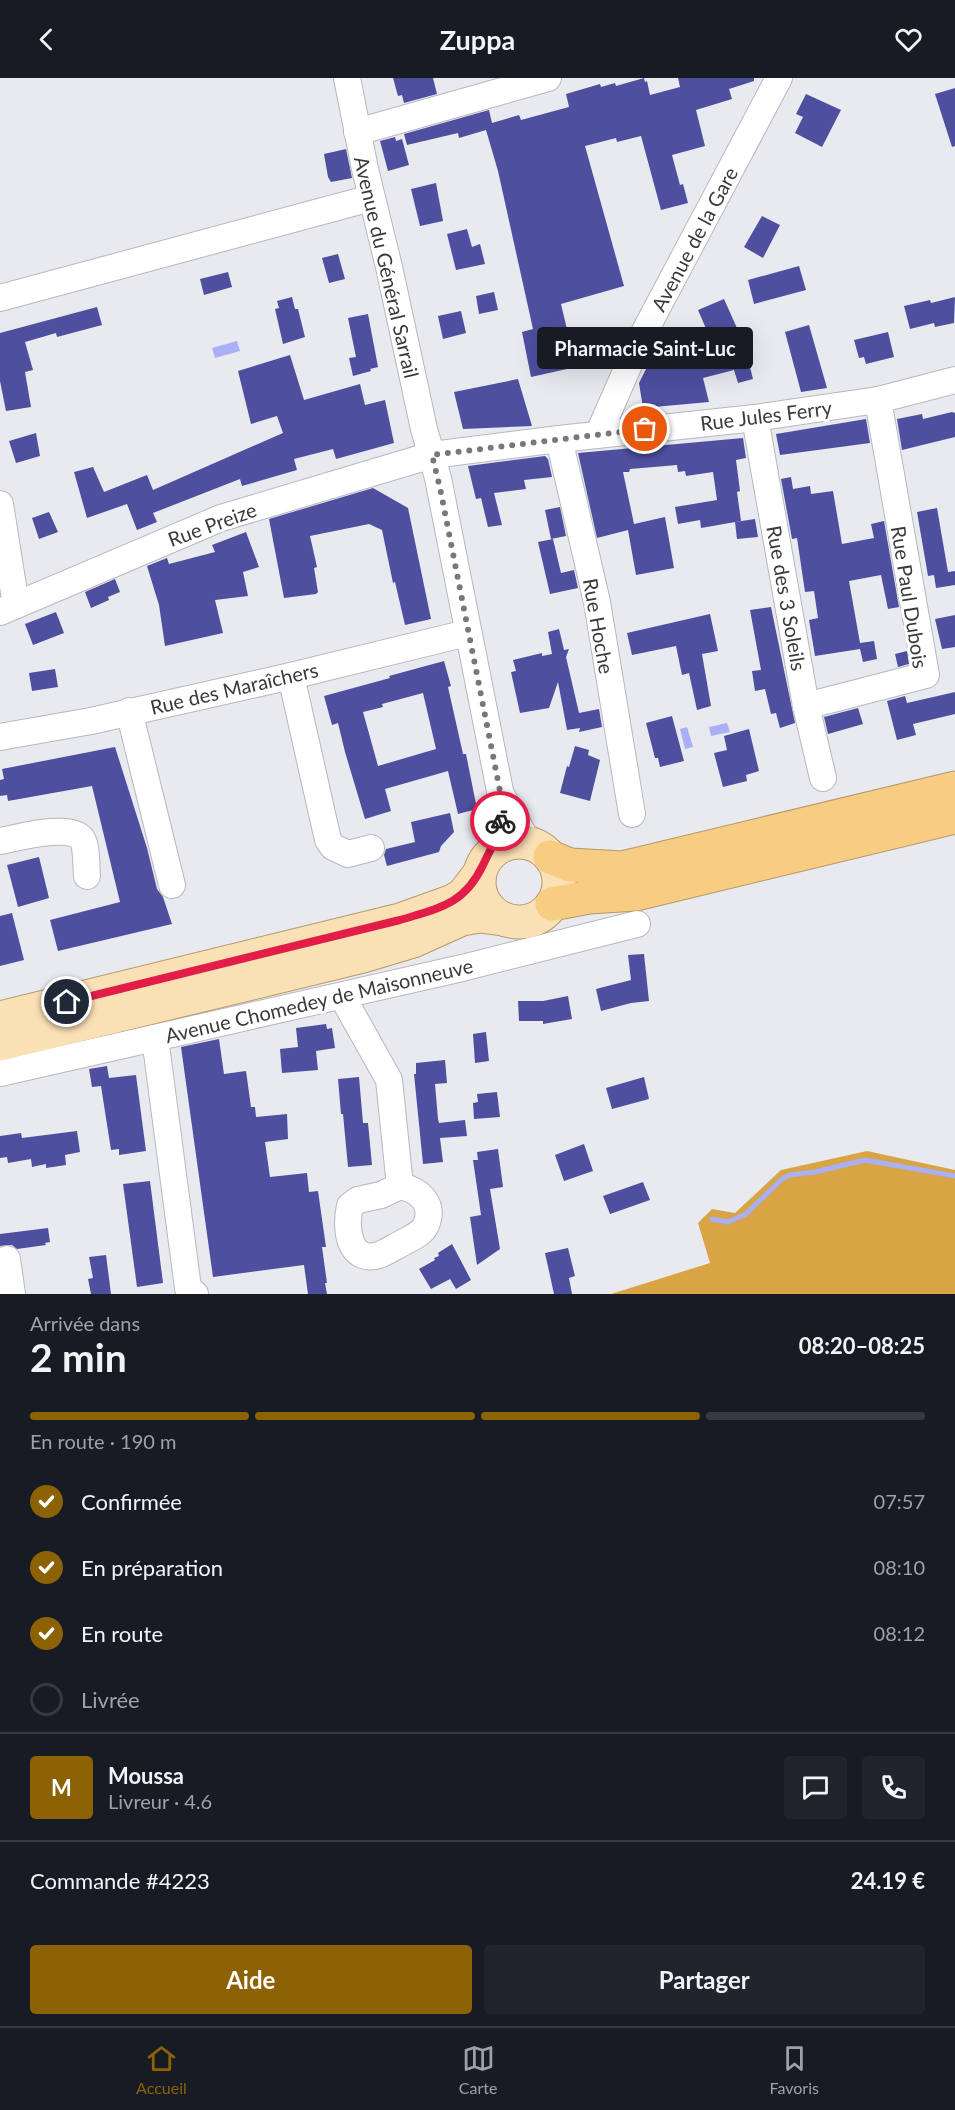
<!DOCTYPE html>
<html lang="fr">
<meta charset="utf-8">
<style>
body{margin:0;font-family:Lato,sans-serif;background:#20242c;color:#f1f3f6;height:100vh;display:flex;flex-direction:column;font-size:22px;white-space:nowrap}
*{box-sizing:border-box;margin:0}
p{font-size:20px;color:#9ea1a6}
.icon{flex:none;width:33px;height:33px;fill:none;stroke:currentColor;stroke-width:2;stroke-linecap:round;stroke-linejoin:round}
.map{position:relative;height:1216px;overflow:hidden}
.drawer{display:flex;flex-direction:column;background:#171b24;flex:1}
.drawer>*{flex:none}
.pin{position:absolute;display:grid;place-items:center;width:51px;height:51px;color:#fff;margin:-26px;border:3px solid #fff;border-radius:50%;box-shadow:0 2px 6px #0007}
.courier{position:absolute;display:grid;place-items:center;width:60px;height:60px;margin:-30px;border:4px solid #e11d48;border-radius:50%;background:#fff;color:#222;box-shadow:0 2px 8px #0007}
.bubble{position:absolute;height:42px;border-radius:6px;background:#171b24;box-shadow:0 6px 24px #0002;font-size:20px;font-weight:700;line-height:42px;text-align:center}
.summary em{font-style:normal;font-weight:700}
.summary div{display:flex;flex-direction:column-reverse}
.summary{display:flex;align-items:center;justify-content:space-between;height:102px;padding:0 30px}
h1{font-size:39px;font-weight:700;line-height:45px}
.bar{display:grid;grid-template-columns:repeat(4,1fr);gap:9px 6px;align-content:center;height:72px;padding:0 30px}
.bar i{height:8px;border-radius:4px;background:#363941}
.bar .current{background:#8c6204}
.bar p{grid-column:span 4}
.line{display:flex;align-items:center;gap:15px;padding:0 30px;border-top:2px solid #363941}
.line div{flex:1}
.round{display:grid;place-items:center;flex:none;width:63px;height:63px;border-radius:6px;background:#20242c}
ol{padding:0 30px;list-style:none}
li{display:flex;align-items:center;gap:18px;height:66px}
li p{margin-inline-start:auto}
li .icon{padding:6px;border-radius:50%;background:#8c6204;color:#fff;stroke-width:4}
li:last-child{color:#9ea1a6}
li i{width:33px;height:33px;border:3px solid #363941;border-radius:50%}
.cta{display:flex;gap:12px;margin-top:auto;padding:12px 30px}
.cta a{flex:1;height:69px;border-radius:6px;background:#8c6204;color:#fff;font-size:24px;font-weight:700;line-height:69px;text-align:center}
.cta a+a{background:#20242c;color:#f1f3f6}
header{display:flex;justify-content:space-between;align-items:center;height:78px;padding:0 30px;background:#171b24;font-size:27px;font-weight:700}
.tab-bar{display:flex;justify-content:space-around;align-items:center;height:84px;border-top:2px solid #363941;background:#171b24;font-size:16px;color:#9ea1a6}
.tab-bar a{display:grid;justify-items:center;gap:3px}
.tab-bar .current{color:#8c6204}
.map>svg:first-child{display:block}
.forest{fill:#d9a444}
.water{fill:#a9b0f7}
.lines{fill:none;stroke-linecap:round;stroke-linejoin:round}
.stream{stroke:#a9b0f7;stroke-width:5}
.building{fill:#4e4f9f;fill-rule:evenodd}
.minor-casing{stroke:#b7b8be;stroke-width:28}
.major-casing{stroke:#b5996a;stroke-width:35}
.highway-casing{stroke:#b5996a;stroke-width:35}
.minor{stroke:#fff;stroke-width:26}
.major{stroke:#fae0b5;stroke-width:33}
.highway{stroke:#f7cc83;stroke-width:33}
.done{stroke:#77787c;stroke-width:6;stroke-dasharray:0 10.8}
.route{stroke:#e11d48;stroke-width:8}
.labels{text-anchor:middle;dominant-baseline:central;stroke-width:6;stroke-linejoin:round;paint-order:stroke}
.street-label{font-size:20px;fill:#3a3a3d;stroke:#fff}
</style>
<header><svg class="icon" aria-label="back" viewBox="0 0 24 24"><path d="M15 5l-7 7 7 7"/></svg>Zuppa<svg class="icon" aria-label="heart" viewBox="0 0 24 24"><path d="M12 20l-8-8c-3-5 5-10 8-4 3-6 11-1 8 4z"/></svg></header>
<div class="map">
<svg width="955" height="1216" viewBox="0 0 955 1216">
<rect width="100%" height="100%" fill="#e9eaf0"/>
<polygon class="forest" points="867,1073 955,1092 955,1216 611,1216 710,1185 698,1145 712,1131 735,1135 781,1092"/>
<g class="water">
<polygon points="237,263 240,273 215,280 212,270"/>
<polygon points="727,645 730,654 711,658 709,649"/>
<polygon points="687,649 693,669 685,671 680,651"/>
</g>
<g class="lines">
<polyline class="stream" points="712,1141 728,1144 746,1136 782,1101 790,1097 815,1094 865,1082 955,1098"/>
</g>
<g class="building">
<polygon points="393,0 433,0 437,16 404,25 402,17 398,18"/>
<polygon points="644,0 645,4 647,3 650,17 680,9 678,0 754,0 754,3 729,11 732,21 696,32 705,68 672,77 680,107 683,106 688,125 661,132 641,58 617,64 616,60 585,68 624,208 561,226 576,289 531,299 522,254 533,251 498,93 486,52 459,60 458,55 407,67 404,56 489,32 492,45 519,37 521,42 569,29 566,16 600,6 601,9 615,5 616,8"/>
<polygon points="955,10 955,68 952,69 935,16"/>
<polygon points="806,16 841,32 822,69 795,55 803,39 796,36"/>
<polygon points="395,59 396,63 402,61 409,87 388,93 380,63"/>
<polygon points="346,71 352,100 331,104 328,99 324,76"/>
<polygon points="436,105 443,143 420,148 411,111"/>
<polygon points="762,138 780,147 763,180 744,169"/>
<polygon points="467,151 472,169 480,166 485,186 456,192 447,156"/>
<polygon points="338,176 345,201 329,205 322,180"/>
<polygon points="799,188 806,212 754,226 748,202"/>
<polygon points="228,194 232,209 204,217 200,201"/>
<polygon points="494,214 498,232 479,236 476,218"/>
<polygon points="292,219 295,231 298,231 305,259 283,266 275,231 279,230 277,223"/>
<polygon points="955,219 954,245 935,249 934,245 910,251 904,228 930,222 931,225"/>
<polygon points="724,221 749,277 747,277 753,301 738,305 734,292 703,300 709,324 643,330 639,305 654,275 674,287 717,276 698,232"/>
<polygon points="97,229 102,247 57,259 56,255 25,264 33,292 25,294 31,329 6,333 0,303 0,255"/>
<polygon points="461,233 466,255 443,261 438,238"/>
<polygon points="368,236 378,289 370,291 371,293 353,298 349,280 356,279 348,240"/>
<polygon points="809,247 827,310 801,314 785,254"/>
<polygon points="888,254 894,279 866,286 864,279 859,280 854,262"/>
<polygon points="290,277 304,322 360,306 365,327 385,322 394,365 336,381 333,371 294,381 297,392 242,408 240,401 153,435 157,444 137,452 127,426 87,440 74,394 93,389 104,414 147,397 153,412 283,355 277,338 251,346 238,293"/>
<polygon points="518,301 532,348 463,351 454,314"/>
<polygon points="952,334 955,335 955,359 902,372 897,341 922,336 923,341"/>
<polygon points="866,341 870,365 780,377 776,356"/>
<polygon points="36,355 40,378 16,385 9,363"/>
<polygon points="743,360 746,380 736,382 740,413 737,414 741,443 701,450 700,442 678,446 675,429 717,422 713,394 686,398 685,393 678,394 677,387 630,391 629,394 623,394 634,446 665,439 674,490 636,497 628,452 597,460 578,375"/>
<polygon points="545,378 548,381 552,399 524,402 526,411 494,415 502,447 488,449 481,420 476,421 468,388"/>
<polygon points="791,399 793,411 810,408 811,416 833,413 842,466 874,460 871,446 884,443 899,529 888,531 881,497 849,503 860,565 874,563 877,581 863,584 860,571 815,578 809,542 818,540 814,513 805,514 797,460 792,461 781,401"/>
<polygon points="373,410 408,430 431,541 405,547 395,504 393,505 382,452 369,446 310,458 317,489 314,490 318,514 316,516 284,520 269,441"/>
<polygon points="560,429 566,458 551,461 545,432"/>
<polygon points="937,430 948,494 955,493 955,507 936,510 934,497 928,498 917,434"/>
<polygon points="49,434 58,454 39,461 32,440"/>
<polygon points="755,441 758,459 737,461 735,444"/>
<polygon points="246,454 259,489 243,494 248,518 215,522 223,555 165,568 159,527 147,488 167,480 169,486 215,474 212,467"/>
<polygon points="553,461 561,495 574,492 578,510 550,516 538,464"/>
<polygon points="115,501 120,514 108,519 109,522 91,530 85,514"/>
<polygon points="771,529 795,645 780,650 776,635 771,636 765,611 755,613 752,593 761,592 750,532"/>
<polygon points="56,534 64,555 33,567 25,546"/>
<polygon points="710,536 718,573 702,576 711,628 697,632 689,595 682,597 676,568 632,577 627,555"/>
<polygon points="955,537 955,569 942,571 935,541"/>
<polygon points="559,551 564,572 569,571 566,579 579,635 599,631 602,649 579,654 580,650 567,652 558,604 549,630 520,635 511,594 516,593 513,582 542,575 542,578 552,576 548,554"/>
<polygon points="907,573 909,586 898,589 895,576"/>
<path d="M444,583l7,25 -3,1 15,67h3l11,55 -19,5 -10,-43 -63,18 6,22 -26,8 -20,-67 -7,-29 -6,2 -8,-29 66,-18 -1,-2zM423,615l13,56 -58,17 -15,-54 20,-5 -1,-3z"/>
<polygon points="55,591 58,609 32,613 29,595"/>
<polygon points="955,614 955,636 913,646 916,657 897,662 887,623 905,618 907,625"/>
<polygon points="858,630 863,646 828,656 824,639"/>
<polygon points="672,638 684,683 660,689 658,680 655,680 646,645"/>
<polygon points="749,651 759,693 746,697 747,703 723,709 714,675 727,672 724,658"/>
<polygon points="575,668 589,672 588,677 600,682 590,723 560,715 567,688 569,689"/>
<polygon points="115,669 147,770 157,811 163,819 172,846 58,873 50,842 120,824 92,708 8,723 7,717 0,718 0,702 4,701 2,691"/>
<polygon points="450,735 454,754 441,768 439,774 387,788 384,777 386,771 415,764 411,744"/>
<polygon points="39,779 49,820 18,829 7,787"/>
<polygon points="12,835 24,882 0,888 0,838"/>
<polygon points="644,876 649,923 631,925 601,933 596,911 631,902 628,877"/>
<polygon points="568,918 572,941 543,946 543,943 519,943 518,923 543,923"/>
<polygon points="326,946 327,951 332,950 335,970 316,973 318,992 282,995 280,971 298,969 296,950"/>
<polygon points="486,954 489,983 475,985 473,956"/>
<polygon points="219,961 224,996 246,993 251,1029 255,1029 256,1039 287,1036 288,1061 265,1064 270,1099 307,1095 309,1114 318,1113 326,1169 322,1169 327,1205 325,1205 327,1216 308,1216 304,1187 213,1199 181,969"/>
<polygon points="445,982 447,1005 435,1006 438,1041 439,1045 465,1042 467,1058 440,1060 443,1084 423,1086 414,996 416,996 416,985"/>
<polygon points="107,988 109,1000 136,997 146,1073 119,1077 119,1071 111,1072 101,1008 92,1009 89,991"/>
<polygon points="359,999 363,1045 368,1045 372,1087 348,1089 343,1036 341,1036 338,1001"/>
<polygon points="644,999 649,1021 612,1031 606,1010"/>
<polygon points="497,1014 500,1039 474,1041 473,1025 478,1024 477,1016"/>
<polygon points="77,1053 80,1074 65,1077 66,1087 46,1090 46,1086 32,1089 31,1081 8,1085 7,1079 0,1080 0,1058 21,1055 22,1060"/>
<polygon points="584,1066 593,1093 564,1103 555,1077"/>
<polygon points="498,1071 503,1109 490,1111 500,1171 477,1187 470,1139 481,1137 473,1082 478,1082 477,1074"/>
<polygon points="150,1103 163,1205 137,1209 123,1106"/>
<polygon points="643,1104 650,1122 610,1136 603,1118"/>
<polygon points="48,1150 50,1164 45,1165 46,1167 17,1171 12,1167 0,1168 0,1156"/>
<polygon points="452,1166 471,1202 456,1211 450,1201 431,1211 419,1191 435,1182 434,1180 439,1178 438,1175"/>
<polygon points="568,1170 575,1198 569,1200 572,1216 554,1216 545,1175"/>
<polygon points="106,1177 111,1216 91,1216 88,1201 93,1200 89,1179"/>
</g>
<g class="lines">
<defs>
<g id="minor">
<path d="M347,0l18,91 24,98 35,162 14,49 62,313c2,28 0,39 -11,65"/>
<polyline points="357,54 548,0"/>
<polyline points="0,220 371,120"/>
<polyline points="755,340 806,628 823,700"/>
<polyline points="598,357 638,266 779,0"/>
<polyline points="559,361 597,524 632,736"/>
<polyline points="0,426 16,527"/>
<polyline points="0,534 221,440 432,377 559,361 755,340 878,322 955,302"/>
<polyline points="291,598 328,762 333,769 348,776 371,770"/>
<polyline points="806,628 926,597 878,322"/>
<polyline points="129,633 172,807"/>
<polyline points="0,659 91,643 291,598 467,555"/>
<polyline points="501,716 529,766"/>
<path d="M0,763c17,-3 71,-18 82,-2 5,8 4,27 5,37"/>
<path d="M342,918l47,84 11,106c19,4 35,17 26,39 -4,9 -15,13 -22,17 -8,4 -17,10 -25,13 -31,9 -34,-28 -29,-49l8,-6 23,-5 19,-9"/>
<polyline points="155,960 188,1210 195,1216"/>
<polyline points="0,995 462,890 637,846"/>
<polyline points="7,1181 12,1216"/>
</g>
<g id="major">
<circle cx="519" cy="804" r="40"/>
<polyline points="0,940 400,842 453,823 463,817 479,796"/>
<polyline points="0,966 363,878 413,863 462,841 480,838 503,841"/>
</g>
<g id="highway">
<polyline points="550,779 570,787 622,790 955,710"/>
<polyline points="552,826 589,819 636,816 955,739"/>
</g>
</defs>
<use href="#minor" class="minor-casing"/>
<use href="#major" class="major-casing"/>
<use href="#highway" class="highway-casing"/>
<use href="#minor" class="minor"/>
<use href="#major" class="major"/>
<use href="#highway" class="highway"/>
</g>
<g class="lines">
<polyline class="done" points="500,743 500,713 440,410 432,377 645,351"/>
<path class="route" d="M67,924l333,-82c39,-12 64,-15 83,-55 7,-15 15,-27 17,-44"/>
</g>
<g class="labels">
<g class="street-label">
<text transform="translate(694 161) rotate(-62)">Avenue de la Gare</text>
<text transform="translate(387 189) rotate(77)">Avenue du Général Sarrail</text>
<text transform="translate(766 337) rotate(-7)">Rue Jules Ferry</text>
<text transform="translate(212 446) rotate(-20)">Rue Preize</text>
<text transform="translate(910 519) rotate(81)">Rue Paul Dubois</text>
<text transform="translate(787 520) rotate(80)">Rue des 3 Soleils</text>
<text transform="translate(599 548) rotate(80)">Rue Hoche</text>
<text transform="translate(234 610) rotate(-13)">Rue des Maraîchers</text>
<text transform="translate(319 922) rotate(-13)">Avenue Chomedey de Maisonneuve</text>
</g>
</g>
</svg>
<div class="pin" style="left:645px;top:351px;background:#ea580c"><svg class="icon" aria-label="bag" viewBox="0 0 24 24"><path d="M5 8h14l-1 12H6zM9 8a3 3 0 0 1 6 0"/></svg></div>
<div class="pin" style="left:67px;top:924px;background:#1f2937"><svg class="icon" aria-label="home" viewBox="0 0 24 24"><path d="M3 11l9-7 9 7M6 9v11h12V9"/></svg></div>
<div class="courier" style="left:500px;top:743px"><svg class="icon" aria-label="bike" viewBox="0 0 24 24"><circle cx="6" cy="16" r="4"/><circle cx="18" cy="16" r="4"/><path d="M6 16l4-8h5l3 8M10 8l3 8H6M13 5h3"/></svg></div>
<div class="bubble" style="left:537px;top:249px;width:216px">Pharmacie Saint-Luc</div>
</div>
<section class="drawer">
<div class="summary"><div><h1>2 min</h1><p>Arrivée dans</p></div><em>08:20–08:25</em></div>
<div class="bar"><i class="current"></i><i class="current"></i><i class="current"></i><i></i><p>En route · 190 m</p></div>
<ol>
<li><svg class="icon" aria-label="check" viewBox="0 0 24 24"><path d="M5 12l5 5 9-10"/></svg>Confirmée<p>07:57</p></li>
<li><svg class="icon" aria-label="check" viewBox="0 0 24 24"><path d="M5 12l5 5 9-10"/></svg>En préparation<p>08:10</p></li>
<li><svg class="icon" aria-label="check" viewBox="0 0 24 24"><path d="M5 12l5 5 9-10"/></svg>En route<p>08:12</p></li>
<li><i></i>Livrée</li>
</ol>
<div class="line" style="height:108px"><b class="round" style="background:#8c6204;color:#fff">M</b><div><b>Moussa</b><p>Livreur · 4.6</p></div><a class="round"><svg class="icon" aria-label="chat" viewBox="0 0 24 24"><path d="M4 5h16v11H9l-5 4z"/></svg></a><a class="round"><svg class="icon" aria-label="phone" viewBox="0 0 24 24"><path d="M5 4h4l2 5-3 2q2 4 5 5l2-3 5 2v4C11 20 4 13 5 4z"/></svg></a></div>
<div class="line" style="height:78px"><div>Commande #4223</div><b>24.19 €</b></div>
<div class="cta"><a>Aide</a><a>Partager</a></div>
</section>
<nav class="tab-bar">
<a class="current"><svg class="icon" aria-label="home" viewBox="0 0 24 24"><path d="M3 11l9-7 9 7M6 9v11h12V9"/></svg>Accueil</a>
<a><svg class="icon" aria-label="map" viewBox="0 0 24 24"><path d="M3 6l6-2 6 2 6-2v14l-6 2-6-2-6 2zM9 4v14M15 6v14"/></svg>Carte</a>
<a><svg class="icon" aria-label="saved" viewBox="0 0 24 24"><path d="M7 4h10v16l-5-4-5 4z"/></svg>Favoris</a>
</nav>
